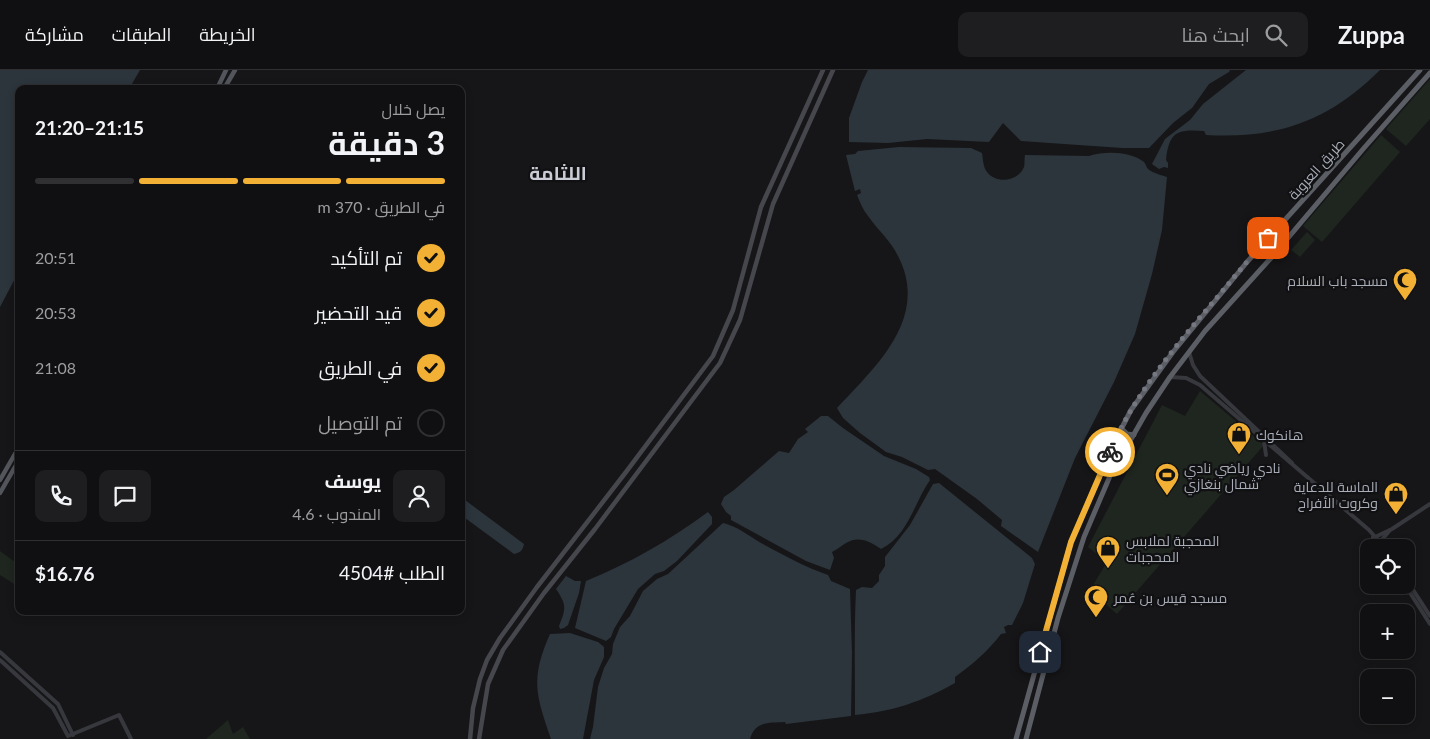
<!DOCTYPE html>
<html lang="ar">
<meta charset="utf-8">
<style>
body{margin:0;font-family:Lato,Cairo,sans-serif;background:#1e1e20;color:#f1f3f6;direction:rtl;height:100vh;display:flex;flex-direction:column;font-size:19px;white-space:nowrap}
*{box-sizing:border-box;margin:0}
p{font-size:16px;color:#9c9d9f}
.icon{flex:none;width:28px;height:28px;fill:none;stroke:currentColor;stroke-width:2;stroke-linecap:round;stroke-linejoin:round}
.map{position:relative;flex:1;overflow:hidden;direction:ltr}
.panel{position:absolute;left:15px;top:15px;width:450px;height:530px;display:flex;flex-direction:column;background:#101012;border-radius:10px;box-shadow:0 2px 8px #0003,0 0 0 1px #303032;direction:rtl}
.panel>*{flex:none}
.buttons{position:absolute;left:1360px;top:469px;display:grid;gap:10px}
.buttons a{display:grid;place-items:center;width:55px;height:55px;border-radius:10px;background:#101012;box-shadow:0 2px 8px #0003,0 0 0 1px #303032;font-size:25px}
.pin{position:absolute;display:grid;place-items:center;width:42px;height:42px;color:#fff;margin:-21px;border-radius:10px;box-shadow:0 2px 8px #0006}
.courier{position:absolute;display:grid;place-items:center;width:50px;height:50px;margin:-25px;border:4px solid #f2b134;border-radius:50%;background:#fff;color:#222;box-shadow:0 1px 6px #0007}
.head em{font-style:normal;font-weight:700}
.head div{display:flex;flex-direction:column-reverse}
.head{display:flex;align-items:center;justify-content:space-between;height:85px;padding:0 20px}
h1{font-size:32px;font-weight:700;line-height:38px}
.bar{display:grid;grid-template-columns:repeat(4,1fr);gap:8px 5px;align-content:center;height:60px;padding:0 20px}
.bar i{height:6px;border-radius:4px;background:#303032}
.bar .selected{background:#f2b134}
.bar p{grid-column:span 4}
.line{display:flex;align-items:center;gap:12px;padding:0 20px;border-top:1px solid #303032}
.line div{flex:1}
.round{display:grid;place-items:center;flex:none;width:52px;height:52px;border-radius:10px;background:#1e1e20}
ol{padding:0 20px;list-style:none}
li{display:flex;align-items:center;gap:15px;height:55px}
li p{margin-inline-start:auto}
li .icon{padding:5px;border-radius:50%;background:#f2b134;color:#111;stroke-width:4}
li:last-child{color:#9c9d9f}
li i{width:28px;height:28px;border:2px solid #303032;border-radius:50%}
header{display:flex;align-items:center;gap:30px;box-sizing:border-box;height:70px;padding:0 25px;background:#101012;border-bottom:1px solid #303032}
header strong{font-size:24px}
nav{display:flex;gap:28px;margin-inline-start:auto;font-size:18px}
.search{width:350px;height:45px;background:#1e1e20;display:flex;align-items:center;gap:12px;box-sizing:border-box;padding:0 18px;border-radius:10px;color:#9c9d9f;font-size:19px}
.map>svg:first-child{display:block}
.green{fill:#1e261f}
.water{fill:#2c353c}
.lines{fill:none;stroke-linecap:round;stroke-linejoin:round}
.tertiary{stroke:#37383d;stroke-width:4}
.secondary{stroke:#45474d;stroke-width:4.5}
.primary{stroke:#53555c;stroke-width:4.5}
.trunk{stroke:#5b5e65;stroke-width:5}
.done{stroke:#757880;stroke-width:5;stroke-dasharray:0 9}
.route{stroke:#f2b134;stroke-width:6}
.labels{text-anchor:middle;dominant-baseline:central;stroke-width:4.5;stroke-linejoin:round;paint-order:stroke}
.street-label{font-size:14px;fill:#a8adb8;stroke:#111113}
.poi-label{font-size:14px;fill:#a8adb8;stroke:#111113;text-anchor:start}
.district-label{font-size:19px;font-weight:bold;fill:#c9ccd4;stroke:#111113}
</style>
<header>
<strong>Zuppa</strong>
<div class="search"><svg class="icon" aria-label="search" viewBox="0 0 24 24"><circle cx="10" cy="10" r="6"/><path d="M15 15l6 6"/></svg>ابحث هنا</div>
<nav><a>الخريطة</a><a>الطبقات</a><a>مشاركة</a></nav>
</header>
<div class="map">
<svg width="1430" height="669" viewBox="0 0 1430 669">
<rect width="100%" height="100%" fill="#161618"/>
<g class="green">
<polygon points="1430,9 1430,49 1406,76 1386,59"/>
<polygon points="1381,65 1400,82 1322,172 1303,156"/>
<polygon points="1307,162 1315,170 1300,187 1291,180"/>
<polygon points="1200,321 1264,375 1117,544 1090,520 1107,492 1088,477 1162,335 1185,346"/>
<polygon points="0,481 19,495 19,517 0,505"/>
<polygon points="228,650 233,664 243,657 250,669 206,669"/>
</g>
<g class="water">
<polygon points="0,0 140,0 129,19 19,19 19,201 0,237"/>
<polygon points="868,0 1230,0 1229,2 1209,14 1192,38 1173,53 1149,78 1122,78 1021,71 1003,53 989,72 927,69 888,73 849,72 849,48 862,12"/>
<path d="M1246,0h134c-51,51 -102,69 -174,65l-2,-4c-27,-2 -35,1 -38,29l2,3v5l-4,-1 -5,2 -7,-5 13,-25 25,-19 13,-16z"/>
<path d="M899,77l72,1 11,5c1,6 1,14 5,19 9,12 31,10 37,-5 1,-3 0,-8 1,-12l64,1c16,-5 41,-5 55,6 2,2 2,5 4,7 5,4 13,6 19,8l-5,53 -10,44 -17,60 -21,48 -39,76 -37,94 -37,-26 1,-6 -25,-21 -42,-30 -7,1 -26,-13 -16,-5 -26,-19 -17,-15 -6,-10c39,-42 93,-90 61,-152 -7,-15 -21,-27 -30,-40 -5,-6 -8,-14 -11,-21l4,-2 -1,-4 -5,2 -9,-36 9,-1 3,-3z"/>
<path d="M821,346h7l15,12 41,28 32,13 13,8 1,3c-16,23 -22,56 -49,69 -10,-7 -22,-14 -35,-6 -5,3 -8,6 -14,9l2,6 -4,12 -24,-9 -75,-41v-4l-5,-4 -5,-8 3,-7 10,-7 45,-39 10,2 9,-14 10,-7 -3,-3z"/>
<path d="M939,413l93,75 3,6 -12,39 -11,22h-4l-4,2 2,6 -5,1c-13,17 -28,30 -46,43v6c-34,19 -61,28 -100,32 0,-42 -1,-83 1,-125l6,-3 10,1 7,-7v-6l6,-9v-9l25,-32 23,-41z"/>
<path d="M461,427l63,47c-1,6 -4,9 -10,10l-53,-39z"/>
<path d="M708,442l4,5v7l-35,37 -13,10 -9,3 -17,15 -24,40 -3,8 -5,4 -31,-13 11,-47c44,-18 84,-41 122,-69z"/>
<path d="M723,453c14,3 26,13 38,20 22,12 44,24 67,32l3,6 19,8 2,64 -1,63 -65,8 -1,-2c-16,1 -30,-1 -35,17h-160l3,-12 5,-40 6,-19 8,-14 1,-10 7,-17 10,-11 13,-25 14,-12 11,-5z"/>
<path d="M566,506l9,5h6l-2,12 -11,32 -4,3 -4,1 -1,-3c7,-17 8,-21 -3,-37z"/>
<path d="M570,563l28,9 6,5v10l-10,23 -11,59h-32c-15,-44 -21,-60 -1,-105z"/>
</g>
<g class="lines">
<g class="tertiary">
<polyline points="1189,282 1193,295 1200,306 1292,393"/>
<polyline points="1170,307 1186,308 1200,315 1369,460 1385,478"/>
<polyline points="1264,371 1266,385"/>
<polyline points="1373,467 1380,478"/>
<polyline points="1373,468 1392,459 1430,434"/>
<polyline points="1380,472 1390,460"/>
<polyline points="1406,509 1430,546"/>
<polyline points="1405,515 1430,554"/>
<polyline points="0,582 58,634 73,665"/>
<polyline points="0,590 53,638 68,666 119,645 131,669"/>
</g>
<g class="secondary">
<polyline points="470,669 473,638 480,609 487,590 500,568 537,517 626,402 713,286 733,240 761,137 823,0"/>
<polyline points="479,669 488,614 503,580 544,523 595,459 720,293 740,250 773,134 833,0"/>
</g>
<g class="primary">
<polyline points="217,19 226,0"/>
<polyline points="224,19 235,0"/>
<polyline points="0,410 19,377"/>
<polyline points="0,423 19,390"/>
</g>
<g class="trunk">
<path d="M1260,177c7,0 12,4 11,11"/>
<polyline points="1121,358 1127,364 1134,365"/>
<polyline points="1016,669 1071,472 1113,375 1131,340 1173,282 1247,192 1420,0"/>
<polyline points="1026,669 1058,548 1084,467 1110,406 1146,343 1170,307 1205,261 1271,188 1364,78 1430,3"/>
</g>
</g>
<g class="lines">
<path class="done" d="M1110,382c21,-51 56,-94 91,-136 23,-26 44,-53 67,-78"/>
<polyline class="route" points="1040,582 1071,472 1110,382"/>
</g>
<defs>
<symbol id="mosque-pin" viewBox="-11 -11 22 30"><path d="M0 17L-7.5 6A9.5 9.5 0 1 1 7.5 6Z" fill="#f2b134" stroke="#111113"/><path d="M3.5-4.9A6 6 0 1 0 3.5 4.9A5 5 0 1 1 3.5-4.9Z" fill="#111"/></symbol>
<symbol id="shop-pin" viewBox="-11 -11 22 30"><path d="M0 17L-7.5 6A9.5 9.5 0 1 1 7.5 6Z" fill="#f2b134" stroke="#111113"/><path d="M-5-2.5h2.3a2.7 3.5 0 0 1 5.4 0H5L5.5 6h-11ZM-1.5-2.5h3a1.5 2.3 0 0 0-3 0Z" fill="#111"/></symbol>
<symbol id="stadium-pin" viewBox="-11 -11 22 30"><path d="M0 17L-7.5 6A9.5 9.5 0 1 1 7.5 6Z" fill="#f2b134" stroke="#111113"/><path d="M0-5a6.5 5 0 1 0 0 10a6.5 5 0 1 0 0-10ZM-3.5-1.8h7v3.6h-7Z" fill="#111"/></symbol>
</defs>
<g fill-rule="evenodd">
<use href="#mosque-pin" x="1391" y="196" width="28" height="38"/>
<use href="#shop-pin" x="1225" y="350" width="28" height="38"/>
<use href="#stadium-pin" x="1153" y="391" width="28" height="38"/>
<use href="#shop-pin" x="1382" y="410" width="28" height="38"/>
<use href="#shop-pin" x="1094" y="464" width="28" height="38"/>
<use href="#mosque-pin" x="1082" y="513" width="28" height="38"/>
</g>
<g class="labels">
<g class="street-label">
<text transform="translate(1316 99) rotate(-48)">طريق العروبة</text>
</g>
<g class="poi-label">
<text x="1388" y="210" text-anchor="end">مسجد باب السلام</text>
<text x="1256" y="364">هانكوك</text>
<text x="1184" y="397">نادي رياضي نادي<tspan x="1184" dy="16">شمال بنغازي</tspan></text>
<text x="1378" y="416" text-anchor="end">الماسة للدعاية<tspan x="1378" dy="16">وكروت الأفراح</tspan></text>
<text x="1126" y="470">المحجبة لملابس<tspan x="1126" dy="16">المحجبات</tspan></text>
<text x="1114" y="527">مسجد قيس بن عُمر</text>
</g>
<g class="district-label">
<text x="558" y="102">اللثامة</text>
</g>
</g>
</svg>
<div class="buttons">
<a><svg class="icon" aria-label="locate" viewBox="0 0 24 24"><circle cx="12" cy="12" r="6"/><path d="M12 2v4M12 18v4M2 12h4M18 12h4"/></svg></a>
<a>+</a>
<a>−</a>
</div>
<div class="pin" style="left:1268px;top:168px;background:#ea580c"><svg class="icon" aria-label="bag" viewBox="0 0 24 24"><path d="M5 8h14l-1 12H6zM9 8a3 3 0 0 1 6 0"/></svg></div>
<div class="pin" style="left:1040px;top:582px;background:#1f2937"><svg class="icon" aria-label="home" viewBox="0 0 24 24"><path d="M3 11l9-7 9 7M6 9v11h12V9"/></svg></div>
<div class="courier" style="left:1110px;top:382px"><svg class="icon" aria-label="bike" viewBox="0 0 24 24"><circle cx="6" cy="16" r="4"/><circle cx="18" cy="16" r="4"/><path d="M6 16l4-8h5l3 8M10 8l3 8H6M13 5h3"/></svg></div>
<section class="panel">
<div class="head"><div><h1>3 دقيقة</h1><p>يصل خلال</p></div><em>21:15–21:20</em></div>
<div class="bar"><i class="selected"></i><i class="selected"></i><i class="selected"></i><i></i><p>في الطريق · 370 m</p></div>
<ol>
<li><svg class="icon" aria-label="check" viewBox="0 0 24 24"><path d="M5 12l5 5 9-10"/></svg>تم التأكيد<p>20:51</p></li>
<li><svg class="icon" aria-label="check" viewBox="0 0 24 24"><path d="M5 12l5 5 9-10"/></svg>قيد التحضير<p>20:53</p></li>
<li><svg class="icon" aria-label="check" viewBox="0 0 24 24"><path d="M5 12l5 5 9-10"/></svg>في الطريق<p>21:08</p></li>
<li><i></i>تم التوصيل</li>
</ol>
<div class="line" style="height:90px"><a class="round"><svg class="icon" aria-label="person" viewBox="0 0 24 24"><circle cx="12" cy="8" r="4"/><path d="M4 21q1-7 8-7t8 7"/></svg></a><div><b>يوسف</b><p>المندوب · 4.6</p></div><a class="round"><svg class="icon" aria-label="chat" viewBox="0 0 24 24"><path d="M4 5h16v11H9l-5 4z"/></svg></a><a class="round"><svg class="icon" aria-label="phone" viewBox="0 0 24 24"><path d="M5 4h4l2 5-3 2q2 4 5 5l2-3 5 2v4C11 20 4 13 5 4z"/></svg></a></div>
<div class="line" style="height:65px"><div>الطلب #4504</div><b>$16.76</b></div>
</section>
</div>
